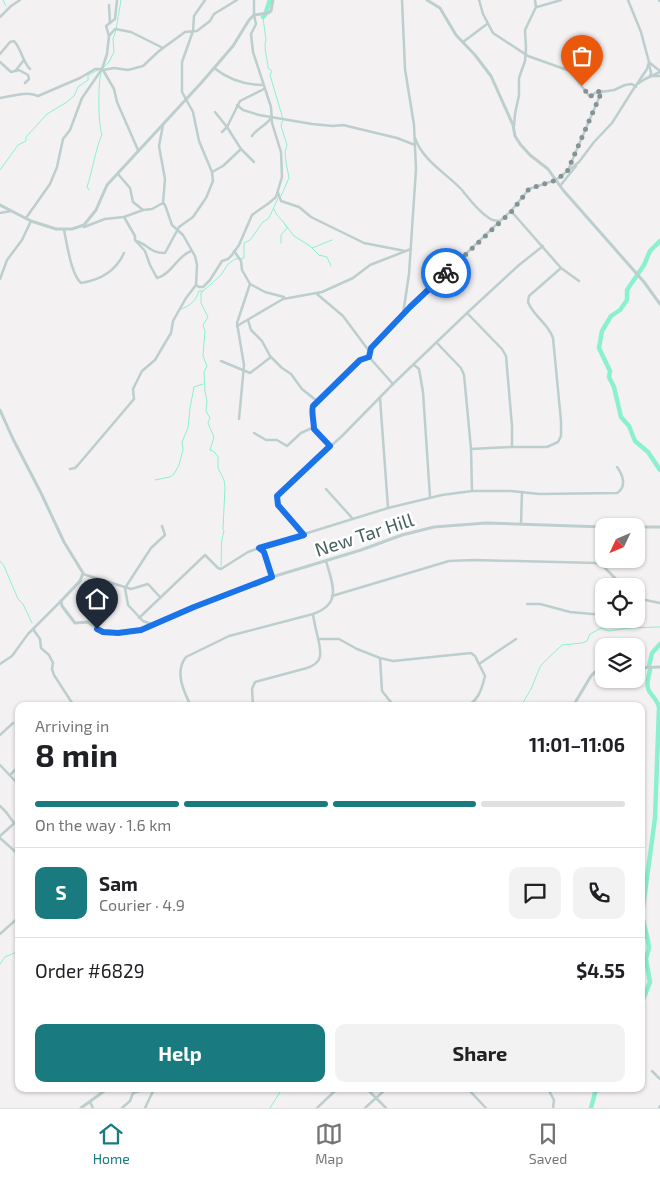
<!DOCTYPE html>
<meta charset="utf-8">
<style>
body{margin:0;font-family:"Exo 2",sans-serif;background:#f2f2f2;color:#202124;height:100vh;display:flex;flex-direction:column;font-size:19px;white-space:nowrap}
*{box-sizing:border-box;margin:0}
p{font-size:16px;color:#757577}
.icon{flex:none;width:28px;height:28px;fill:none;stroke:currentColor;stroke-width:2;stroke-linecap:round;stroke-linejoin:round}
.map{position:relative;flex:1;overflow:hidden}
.sheet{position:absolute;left:15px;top:702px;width:630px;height:390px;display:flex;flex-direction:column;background:#fff;border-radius:10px;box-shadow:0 1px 4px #0004}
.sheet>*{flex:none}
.needle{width:32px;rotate:226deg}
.tools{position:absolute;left:595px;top:518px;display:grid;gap:10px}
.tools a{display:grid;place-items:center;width:50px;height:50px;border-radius:10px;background:#fff;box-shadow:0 1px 4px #0004;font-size:25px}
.pin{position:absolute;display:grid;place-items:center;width:42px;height:42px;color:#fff;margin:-51px -21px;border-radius:50% 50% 50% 0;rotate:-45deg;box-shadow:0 0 5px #0007}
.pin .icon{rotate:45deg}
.courier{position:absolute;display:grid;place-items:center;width:50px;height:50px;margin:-25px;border:4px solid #1a73e8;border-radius:50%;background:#fff;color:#222;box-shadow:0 1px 6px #0007}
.head em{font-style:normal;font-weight:700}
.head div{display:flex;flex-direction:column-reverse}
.head{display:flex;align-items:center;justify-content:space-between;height:85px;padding:0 20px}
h1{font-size:32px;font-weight:700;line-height:38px}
.bar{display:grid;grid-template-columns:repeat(4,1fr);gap:8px 5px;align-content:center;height:60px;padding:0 20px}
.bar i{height:6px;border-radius:4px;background:#e0e0e0}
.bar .on{background:#197b7f}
.bar p{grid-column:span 4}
.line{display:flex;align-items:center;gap:12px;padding:0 20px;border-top:1px solid #e0e0e0}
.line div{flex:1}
.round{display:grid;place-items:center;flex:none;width:52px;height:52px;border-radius:10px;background:#f2f2f2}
.cta{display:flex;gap:10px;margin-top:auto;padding:10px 20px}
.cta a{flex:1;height:58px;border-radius:10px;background:#197b7f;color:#fff;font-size:20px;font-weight:700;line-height:58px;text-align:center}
.cta a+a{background:#f2f2f2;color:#202124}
.menu{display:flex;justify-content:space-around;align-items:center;height:70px;border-top:1px solid #e0e0e0;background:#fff;font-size:14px;color:#757577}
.menu a{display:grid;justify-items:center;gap:2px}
.menu .on{color:#197b7f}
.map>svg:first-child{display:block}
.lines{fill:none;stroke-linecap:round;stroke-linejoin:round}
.stream{stroke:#8af1d0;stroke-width:1}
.river{stroke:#8af1d0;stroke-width:4.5}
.minor{stroke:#bccecd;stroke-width:2.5}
.tertiary{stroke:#bccecd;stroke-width:3}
.done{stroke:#849393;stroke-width:5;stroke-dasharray:0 9}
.route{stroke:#1a73e8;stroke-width:6}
.labels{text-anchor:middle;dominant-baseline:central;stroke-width:5;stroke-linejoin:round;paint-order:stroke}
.street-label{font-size:19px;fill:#48605f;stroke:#fff}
</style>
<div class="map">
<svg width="660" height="1108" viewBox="0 0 660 1108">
<rect width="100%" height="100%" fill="#f4f1f3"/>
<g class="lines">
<g class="stream">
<polyline points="3,0 6,6"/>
<path d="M263,17l3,23c-3,7 2,20 2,28l4,3 -2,4 13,44 -2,7 6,19 -2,7 1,10 3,16 -8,18"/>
<polyline points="103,68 109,62 114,52 113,39 116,30 121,0"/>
<polyline points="0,170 18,145 26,141 26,137 47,114 67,102 74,96 78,87 88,80 88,75 98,70"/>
<path d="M89,190l-2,-3c6,-18 8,-36 15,-53 -4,-8 -4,-52 -1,-61"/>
<path d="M274,209c3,9 10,11 13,19l-6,7v8"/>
<polyline points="284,223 294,236 310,246 319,255 327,257 331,266"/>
<polyline points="312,248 332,240"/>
<path d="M181,309c9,-3 15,-8 18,-18h4"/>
<polyline points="155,480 170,477 174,474 179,465 183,450 182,442 188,428 190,408 194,387 203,384"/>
<polyline points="0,561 4,566 18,599 23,604 32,623"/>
<path d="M221,566c1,-12 -1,-23 3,-35l-1,-2 2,-42 -1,-7 -6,-12v-12l-5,-5 -3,-1 4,-13 -6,-14 2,-5 -4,-7 1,-10 -2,-9 -1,-20 3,-6 -4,-10 2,-25 -2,-6 5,-8 -7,-14v-10l20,-18 7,-11 7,-5 9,-1v-15l6,-3 13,-18 6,-4 9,-20"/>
<polyline points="521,706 531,689 540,667 544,662 562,645 582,643 587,641 590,634 601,628 609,631 628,628 660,627"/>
<polyline points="0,964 5,957 19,951"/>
<polyline points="270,1108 282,1089"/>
</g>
<g class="river">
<polyline points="263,17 265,15 270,0"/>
<polyline points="660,241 650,251 644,265 627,290 627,300 620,310 611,316 602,331 599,348 610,371 609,377 614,387 621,417 629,426 635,441 648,452 660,470"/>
<polyline points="649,666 652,653 660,644"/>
<path d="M641,1005l9,-23 -4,-23 3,-11 -1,-7 -6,-26 13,-97 4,-111c-3,-10 -10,-13 -11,-19 -2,-5 1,-12 2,-18"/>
<polyline points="591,1108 596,1089"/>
</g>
<g class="minor">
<polyline points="402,0 405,69 414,125 416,169 409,274 403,314"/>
<polyline points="479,0 483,14 493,33 528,56 570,71 590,97 595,93 614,90 625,85 632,84 636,87"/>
<polyline points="628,0 641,32 649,62 647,69 637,84"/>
<polyline points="659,0 660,1"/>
<polyline points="109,5 110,23"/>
<polyline points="537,7 561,0"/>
<polyline points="0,17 11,6 20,0"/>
<polyline points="109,36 106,26 115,19 117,0"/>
<polyline points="463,42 487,24"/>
<path d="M0,54l10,-12 4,-1c8,9 8,20 16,28"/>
<polyline points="0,62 11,72 19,70 28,75 29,79 25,83"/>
<polyline points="650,63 660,71"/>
<polyline points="649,64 651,73 650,76 660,76"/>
<path d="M214,68c14,11 32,17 49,17"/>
<polyline points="16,70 24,60"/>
<polyline points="103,70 114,68 128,70 143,66 159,51 185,32 197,31 210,21 214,14 237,0"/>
<polyline points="103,70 114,89 117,102 138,150"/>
<path d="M0,98c13,-2 26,-7 38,-2l42,-18 15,-9h7"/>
<polyline points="237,105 243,110 259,115 312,124 333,126 343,125 397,138 415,145"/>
<polyline points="215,112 227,127 241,149 254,162"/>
<polyline points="163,125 159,146 165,179 163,203"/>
<polyline points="514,126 515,114 519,95 519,78 525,61 526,48 525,30 536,7 535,0"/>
<polyline points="222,132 227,127 240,101 264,89"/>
<path d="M252,136c5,-8 14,-10 19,-18"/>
<path d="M415,138c8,23 31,35 47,52 8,10 16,21 27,28 4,3 7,3 11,3l11,-10 18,-22 27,-9 23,-18 15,-20 18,-19 24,-38 9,-6 15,-7"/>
<polyline points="568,170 602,91"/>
<polyline points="212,172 223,166 241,149"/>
<polyline points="118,174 130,188 133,202 143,210"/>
<polyline points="560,186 576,166"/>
<polyline points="278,193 281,201 299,207 311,217 364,243 405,251"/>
<polyline points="511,211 561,268 579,281"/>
<polyline points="0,213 11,211"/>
<path d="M124,217l11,19v4l10,11 5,14 7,13c15,-4 20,-22 34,-27"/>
<polyline points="26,218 50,184 57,167 63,139 70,130 82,98 102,69 107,54 109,36 115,29 131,32 163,48"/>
<path d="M64,230c3,14 7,44 17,53 19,-3 35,-12 43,-30"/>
<path d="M136,241c12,3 13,12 29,12l14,-26 14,-10 13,-19 7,-17 -1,-9 -13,-31 -6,-29 -11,-20v-30l11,-31 1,-15 11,-16"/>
<polyline points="234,251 241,261 242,270 250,284 265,292 284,297"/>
<polyline points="0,279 7,260 22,240 31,221"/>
<polyline points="196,285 199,287 203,287 210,280 222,261 228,259 232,255 239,245 252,215 269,203 276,197 282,177 281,152 272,123 271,107 253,52 251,34 256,24 254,15 254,0"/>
<polyline points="317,294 343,316 369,351"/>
<polyline points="467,313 502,349 506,356 512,426 512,446"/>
<polyline points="248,320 251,330 262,341 270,356 282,368 291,374 302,389 317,401"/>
<polyline points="237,326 283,299 322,292 353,278 370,265 411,249"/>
<polyline points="437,343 461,368 464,375 471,449 472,491"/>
<polyline points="369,357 371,349 403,314 499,222"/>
<polyline points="369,357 393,384"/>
<polyline points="221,361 250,373 271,357"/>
<polyline points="414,365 419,369 423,392 430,497"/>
<polyline points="380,398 388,508"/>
<polyline points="239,419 244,365 237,323 250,284"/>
<polyline points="254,433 266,440 277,440 287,446 301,433 314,427"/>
<polyline points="330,446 314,429 312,407 360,361 369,357"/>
<path d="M471,449l41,-2h35l11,-5 3,-6v-15l-8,-83c-5,-15 -20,-22 -25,-36l1,-6 32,-28"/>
<polyline points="70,469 75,468 78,465 134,399 133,389 142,371 155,360 165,343 171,333 173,321 186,298 196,285 197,265 195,256 183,235 172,225 165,205 163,203 152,209 143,210 124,217 105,219 84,227"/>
<polyline points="326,489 353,519"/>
<polyline points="521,524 522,492"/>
<polyline points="304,535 278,505 276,498 278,494 342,436 393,384 467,313 519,265 543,246"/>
<polyline points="259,548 263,552 272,577"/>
<polyline points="599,563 604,555"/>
<polyline points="83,574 131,589 148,584 160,597"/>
<polyline points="332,596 449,561 474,560 596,563 603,566 623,586"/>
<polyline points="636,598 660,603"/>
<polyline points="527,604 540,604 570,612 604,615"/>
<path d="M139,618l66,-63 13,13 3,1 27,-17 11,-4 129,-40 54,-13 30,-4h39l28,3 78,-1c10,-6 6,-18 0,-26"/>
<polyline points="154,625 143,621 128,605 125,588 151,548 165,535 162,526"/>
<polyline points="33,629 40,639 41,648 49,655 53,663 52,669 54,675 74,706"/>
<path d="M318,639h21l18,10 23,9 13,3 78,-8 4,3 10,20c-3,13 -8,29 -22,30"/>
<polyline points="380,658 382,691 394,706"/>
<polyline points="0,664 12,656 28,634 61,601"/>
<polyline points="479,664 516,639"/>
<path d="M191,706c-7,-14 -17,-34 -5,-49l43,-21 84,-22c29,-10 20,-29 13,-53"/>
<path d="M253,706l-1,-17 3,-7 52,-14c17,-6 14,-15 11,-30 -2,-8 -4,-16 -5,-24"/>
<polyline points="424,706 457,706"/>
<polyline points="0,735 13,723"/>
<polyline points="0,765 19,785"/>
<polyline points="10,775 19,766"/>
<polyline points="0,806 6,812 14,823"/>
<polyline points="0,836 19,819"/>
<polyline points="0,838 19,855"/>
<polyline points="0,934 19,917"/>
<polyline points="652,1071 660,1079"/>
<polyline points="367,1089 386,1108"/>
<polyline points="468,1089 486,1108"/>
<polyline points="548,1089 554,1100 553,1108"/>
<polyline points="90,1102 93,1108"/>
<polyline points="122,1108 130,1101 133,1093 146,1089"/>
<polyline points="145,1108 154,1089"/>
<polyline points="317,1108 337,1089"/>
<polyline points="365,1108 386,1089"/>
<polyline points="659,1108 660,1106"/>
</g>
<g class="tertiary">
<polyline points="427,0 440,8 456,35 475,55 491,76 513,125 515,136 520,144 530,155 548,169 563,190 644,282 660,304"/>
<polyline points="0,205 31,221 56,229 72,229 84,225 96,210 107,185 202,82 233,46 249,20 254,15 268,13 271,11 273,0"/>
<polyline points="0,410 13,439 41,493 64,542 83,573 80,581 61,601 62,606 75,623 88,622 99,630 107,632 124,633 141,631 194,607 272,577 361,550 402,535 434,527 486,523 604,527"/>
<polyline points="636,527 660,527"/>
<polyline points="636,668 660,667"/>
<polyline points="573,706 591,676 595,672 604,669"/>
<polyline points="81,1108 107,1089"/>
</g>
</g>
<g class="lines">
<polyline class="done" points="446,273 512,211 529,189 556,180 567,172 602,91 595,92 590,97 582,86"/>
<path class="route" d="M97,629l6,3 15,1 23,-3 53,-23 78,-30 -8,-25 -5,-4 45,-13 -26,-30 -1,-9 53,-50 -16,-17c0,-6 -3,-19 -1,-23l47,-46 9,-3 2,-9 39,-41 36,-34"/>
</g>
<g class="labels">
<g class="street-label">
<text transform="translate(364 534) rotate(-18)">New Tar Hill</text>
</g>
</g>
</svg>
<div class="tools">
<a><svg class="needle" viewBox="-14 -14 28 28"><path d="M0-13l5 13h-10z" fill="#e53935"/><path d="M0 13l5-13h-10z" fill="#757577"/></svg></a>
<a><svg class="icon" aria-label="locate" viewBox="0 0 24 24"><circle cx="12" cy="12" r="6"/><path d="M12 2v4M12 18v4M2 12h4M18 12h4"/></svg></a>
<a><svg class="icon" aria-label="layers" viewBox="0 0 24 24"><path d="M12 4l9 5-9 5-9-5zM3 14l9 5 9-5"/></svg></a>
</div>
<div class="pin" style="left:582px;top:86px;background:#ea580c"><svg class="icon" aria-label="bag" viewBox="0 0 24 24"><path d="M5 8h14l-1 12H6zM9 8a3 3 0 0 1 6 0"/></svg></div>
<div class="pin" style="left:97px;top:629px;background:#1f2937"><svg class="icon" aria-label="home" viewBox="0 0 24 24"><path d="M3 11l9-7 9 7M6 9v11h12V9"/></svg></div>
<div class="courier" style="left:446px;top:273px"><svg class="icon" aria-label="bike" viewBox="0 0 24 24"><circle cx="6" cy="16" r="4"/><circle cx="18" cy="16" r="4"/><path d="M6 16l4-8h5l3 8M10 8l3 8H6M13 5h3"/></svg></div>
<section class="sheet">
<div class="head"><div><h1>8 min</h1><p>Arriving in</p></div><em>11:01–11:06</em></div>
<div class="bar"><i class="on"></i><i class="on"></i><i class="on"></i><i></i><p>On the way · 1.6 km</p></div>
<div class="line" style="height:90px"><b class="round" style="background:#197b7f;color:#fff">S</b><div><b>Sam</b><p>Courier · 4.9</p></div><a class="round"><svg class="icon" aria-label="chat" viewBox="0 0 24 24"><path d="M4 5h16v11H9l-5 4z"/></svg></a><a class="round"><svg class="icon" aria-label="phone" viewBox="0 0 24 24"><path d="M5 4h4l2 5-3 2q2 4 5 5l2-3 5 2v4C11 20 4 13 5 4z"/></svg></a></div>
<div class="line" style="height:65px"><div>Order #6829</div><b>$4.55</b></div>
<div class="cta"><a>Help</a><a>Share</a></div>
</section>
</div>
<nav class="menu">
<a class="on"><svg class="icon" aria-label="home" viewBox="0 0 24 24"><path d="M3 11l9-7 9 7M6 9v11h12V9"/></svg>Home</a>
<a><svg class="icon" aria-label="map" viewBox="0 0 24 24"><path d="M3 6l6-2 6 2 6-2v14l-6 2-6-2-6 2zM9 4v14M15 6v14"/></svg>Map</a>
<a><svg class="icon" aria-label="saved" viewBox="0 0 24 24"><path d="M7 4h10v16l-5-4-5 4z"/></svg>Saved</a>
</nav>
